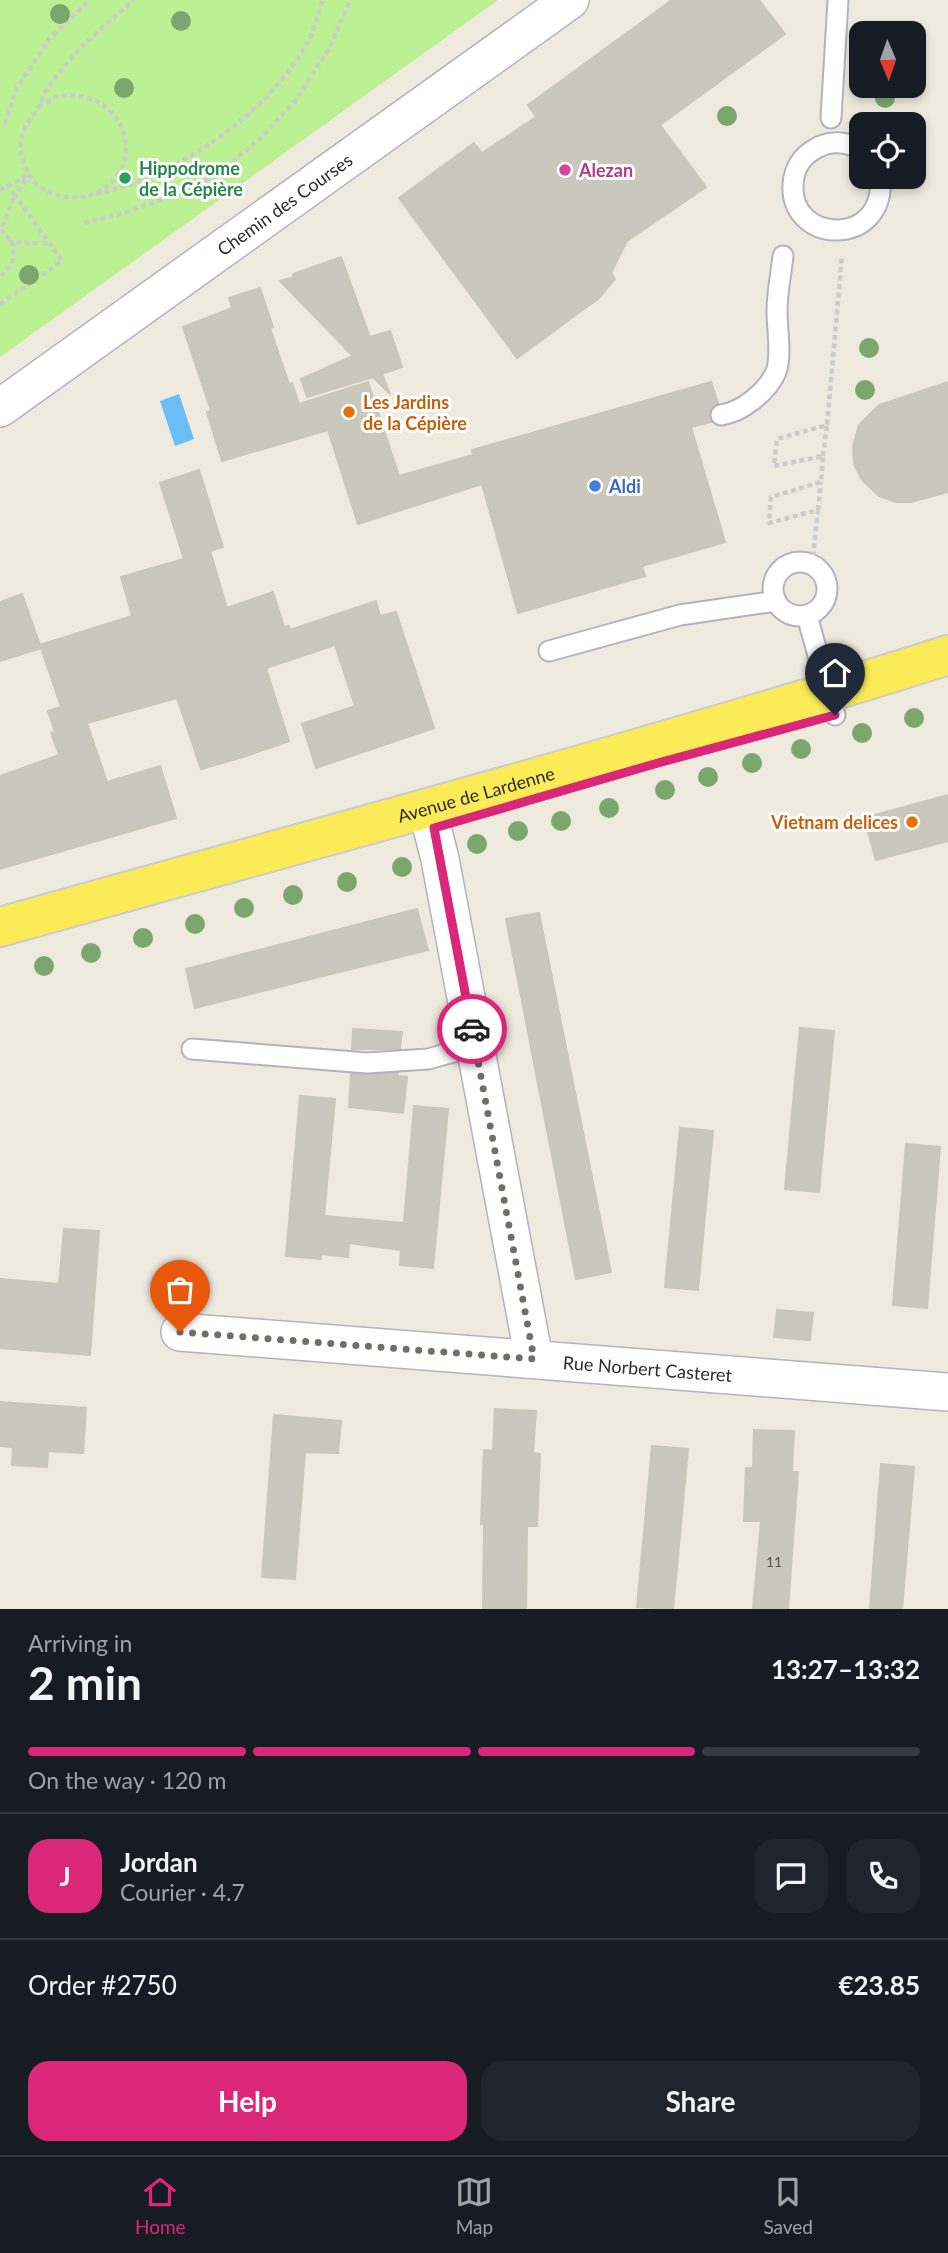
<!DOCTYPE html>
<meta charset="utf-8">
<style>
body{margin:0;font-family:Lato,sans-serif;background:#20242c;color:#f1f3f6;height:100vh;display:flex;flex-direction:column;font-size:26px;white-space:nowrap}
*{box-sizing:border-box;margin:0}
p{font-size:23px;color:#9ea1a6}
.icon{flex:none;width:38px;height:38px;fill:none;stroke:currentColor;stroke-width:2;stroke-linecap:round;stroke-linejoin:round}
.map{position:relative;height:1609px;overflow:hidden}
.side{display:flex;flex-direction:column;background:#171b24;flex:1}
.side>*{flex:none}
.needle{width:46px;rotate:178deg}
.controls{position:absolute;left:849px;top:21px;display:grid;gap:14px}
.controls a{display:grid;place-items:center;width:77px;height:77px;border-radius:14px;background:#171b24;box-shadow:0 4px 10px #0003;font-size:35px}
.pin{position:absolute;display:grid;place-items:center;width:60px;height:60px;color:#fff;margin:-72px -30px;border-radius:50% 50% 50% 0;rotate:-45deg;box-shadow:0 0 7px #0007}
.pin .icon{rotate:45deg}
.courier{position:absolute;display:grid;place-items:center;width:70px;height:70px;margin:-35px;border:5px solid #db2777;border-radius:50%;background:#fff;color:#222;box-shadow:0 2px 9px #0007}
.summary em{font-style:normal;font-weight:700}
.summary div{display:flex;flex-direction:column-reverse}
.summary{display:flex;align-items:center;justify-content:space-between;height:119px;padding:0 28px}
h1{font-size:46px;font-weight:700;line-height:52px}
.bar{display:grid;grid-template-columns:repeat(4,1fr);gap:10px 7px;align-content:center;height:84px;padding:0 28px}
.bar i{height:9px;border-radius:5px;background:#363941}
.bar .on{background:#db2777}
.bar p{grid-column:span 4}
.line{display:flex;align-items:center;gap:18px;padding:0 28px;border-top:2px solid #363941}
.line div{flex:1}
.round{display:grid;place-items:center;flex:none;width:74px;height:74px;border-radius:21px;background:#20242c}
.cta{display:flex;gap:14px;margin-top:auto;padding:14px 28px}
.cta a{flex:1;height:80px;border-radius:21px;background:#db2777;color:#fff;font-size:28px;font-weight:700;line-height:80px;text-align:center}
.cta a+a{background:#20242c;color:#f1f3f6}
.tabs{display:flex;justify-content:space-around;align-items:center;height:98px;border-top:2px solid #363941;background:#171b24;font-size:19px;color:#9ea1a6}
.tabs a{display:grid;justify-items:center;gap:4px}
.tabs .on{color:#db2777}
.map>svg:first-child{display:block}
.pitch{fill:#bbf192}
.water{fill:#6abef7}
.building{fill:#cac7bd;stroke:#cbc6b7;stroke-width:2}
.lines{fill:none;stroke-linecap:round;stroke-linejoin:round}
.lane-casing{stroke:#b2b2c1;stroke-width:23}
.street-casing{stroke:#b2b2c1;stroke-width:40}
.primary-casing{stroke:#ccc;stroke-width:42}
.path{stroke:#ccc;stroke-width:4.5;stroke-dasharray:5 3.5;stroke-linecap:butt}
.lane{stroke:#fff;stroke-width:19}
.street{stroke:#fff;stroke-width:37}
.primary{stroke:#fbeb57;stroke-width:38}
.tree{fill:#7ba76f}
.done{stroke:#706e6a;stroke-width:7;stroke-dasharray:0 12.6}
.route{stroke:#db2777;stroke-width:9}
.hotel-dot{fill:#d1479c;stroke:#fff;stroke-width:2.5}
.leisure-dot{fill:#2e9e5b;stroke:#fff;stroke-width:2.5}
.food-dot{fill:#e8710a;stroke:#fff;stroke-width:2.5}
.shop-dot{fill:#3f7fe0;stroke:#fff;stroke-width:2.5}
.labels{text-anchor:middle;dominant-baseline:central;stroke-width:6;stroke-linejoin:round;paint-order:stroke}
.number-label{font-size:14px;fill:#545350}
.leisure-label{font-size:18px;font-weight:bold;fill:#27864d;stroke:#fff;text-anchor:start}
.hotel-label{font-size:18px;font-weight:bold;fill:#b23c85;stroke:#fff;text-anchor:start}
.street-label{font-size:18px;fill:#2c2c2c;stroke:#fff}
.food-label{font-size:18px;font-weight:bold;fill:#c56008;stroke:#fff;text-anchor:start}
.shop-label{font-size:18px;font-weight:bold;fill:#366cbe;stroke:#fff;text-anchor:start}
</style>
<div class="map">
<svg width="948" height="1609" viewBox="0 0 948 1609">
<rect width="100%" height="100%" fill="#efeade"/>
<polygon class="pitch" points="0,0 498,0 0,357"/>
<polygon class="water" points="179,394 194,439 175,446 160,401"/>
<g class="building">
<polygon points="672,0 759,0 785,34 660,125 706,187 627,241 611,273 615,279 599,298 517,358 399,198 474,143 482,153 536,117 528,105"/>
<polygon points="341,257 370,337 390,331 402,367 382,374 390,394 373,377 307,397 301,379 353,356 280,281 294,277 293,274"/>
<polygon points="260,288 273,327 270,328 289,384 292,383 299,404 368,382 399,476 473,455 472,450 711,382 718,403 710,411 711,422 691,427 725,542 642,566 645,576 518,613 482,484 358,524 328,430 222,461 207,412 211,411 183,327 232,308 229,298"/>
<polygon points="948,382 948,492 911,502 896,502 879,496 862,480 854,464 853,446 859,425 879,405"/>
<polygon points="199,470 223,547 210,551 227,608 273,592 284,627 289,626 290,630 376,601 380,616 396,612 434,728 316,768 302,724 355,706 335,645 266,668 289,741 243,757 201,769 177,698 87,723 107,782 160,766 176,818 0,869 0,776 59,755 51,733 55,732 48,711 61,707 41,648 0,661 0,602 22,594 40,645 132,616 121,577 184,559 160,483"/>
<polygon points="948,795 948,841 876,860 864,818"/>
<polygon points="417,909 428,950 195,1008 186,969"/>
<polygon points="539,913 611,1272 576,1279 506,919"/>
<polygon points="800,1028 834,1031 819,1192 785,1189"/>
<polygon points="353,1029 402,1032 400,1049 352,1049"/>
<polygon points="398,1073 397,1076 407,1077 403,1113 349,1107 351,1074"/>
<polygon points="300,1096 335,1099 324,1216 404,1223 414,1106 448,1109 433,1268 400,1265 401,1250 349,1243 348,1257 321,1254 321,1259 286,1256"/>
<polygon points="680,1128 713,1131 698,1290 665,1287"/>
<polygon points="906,1144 940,1147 927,1308 893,1305"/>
<polygon points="64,1229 99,1231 90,1355 0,1348 0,1279 59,1284"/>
<polygon points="777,1310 813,1313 810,1340 774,1337"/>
<polygon points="0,1402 86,1408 83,1453 48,1451 47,1467 12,1465 13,1447 0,1446"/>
<polygon points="495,1409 536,1411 533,1453 540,1454 537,1526 527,1526 526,1609 483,1609 484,1524 481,1524 484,1450 493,1451"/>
<polygon points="274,1415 341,1421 338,1453 305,1452 295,1579 262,1577"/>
<polygon points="754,1430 794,1431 792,1472 798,1472 788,1609 753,1609 761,1521 744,1521 746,1468 753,1468"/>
<polygon points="652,1446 688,1449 673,1609 637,1607"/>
<polygon points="881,1464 914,1467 902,1609 870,1609"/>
</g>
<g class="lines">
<defs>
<g id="lane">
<polyline points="831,118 838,0"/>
<path d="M861,150c-14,-9 -32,-10 -46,-1 -13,7 -21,20 -22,35 -4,61 94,64 87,-7"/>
<path d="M721,415c21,-3 46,-23 55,-43 6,-15 1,-44 1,-61 0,-18 4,-37 6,-55"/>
<circle cx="800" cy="589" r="27"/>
<polyline points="807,616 835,715"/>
<polyline points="549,651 680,615 776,601"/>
<polyline points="192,1049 367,1063 428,1059 475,1046"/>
</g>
<g id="street">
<path id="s1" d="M0,408l570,-408"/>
<polyline points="427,808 440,859 534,1359"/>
<path id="s2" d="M180,1332l768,60"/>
</g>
<g id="primary">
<path id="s3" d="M0,927c316,-89 635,-173 948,-272"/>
</g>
</defs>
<use href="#lane" class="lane-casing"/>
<use href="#street" class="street-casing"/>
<use href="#primary" class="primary-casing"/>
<g class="path">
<path d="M39,107c5,-3 12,-8 18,-10 33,-9 67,15 69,49 1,42 -46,64 -81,44 -17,-9 -26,-32 -24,-50 2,-14 11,-22 18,-33 3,-6 5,-14 9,-19 22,-34 56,-62 86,-88"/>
<polyline points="5,124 17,88 49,39 90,0"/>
<polyline points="7,184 15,195 1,230 12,242"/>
<polyline points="0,190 28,175"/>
<path d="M96,194c80,-17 173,-80 212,-153 7,-13 10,-28 15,-41"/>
<polyline points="84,223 120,214 164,199 213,177 260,139 295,101 329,49 350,0"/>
<path d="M0,275c14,-8 15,-18 12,-33l38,2"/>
<polyline points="0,304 62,261 15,195 29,175"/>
<polyline points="823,456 827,425"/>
<polyline points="818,510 821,482"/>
<polyline points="812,565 818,510 769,523 771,497 821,482 823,456 774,466 777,439 827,425 842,256"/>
</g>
<use href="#lane" class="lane"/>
<use href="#street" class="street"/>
<use href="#primary" class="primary"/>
</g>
<g class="tree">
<circle cx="60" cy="14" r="10"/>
<circle cx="181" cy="21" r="10"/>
<circle cx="124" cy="88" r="10"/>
<circle cx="885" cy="98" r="10"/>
<circle cx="727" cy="116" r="10"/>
<circle cx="29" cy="275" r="10"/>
<circle cx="869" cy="348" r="10"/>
<circle cx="865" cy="390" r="10"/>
<circle cx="914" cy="718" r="10"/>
<circle cx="862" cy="733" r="10"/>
<circle cx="801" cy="749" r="10"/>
<circle cx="752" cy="763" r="10"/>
<circle cx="708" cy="777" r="10"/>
<circle cx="665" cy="790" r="10"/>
<circle cx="609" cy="808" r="10"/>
<circle cx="561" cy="821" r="10"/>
<circle cx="518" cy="831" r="10"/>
<circle cx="477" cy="844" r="10"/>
<circle cx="402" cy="867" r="10"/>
<circle cx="347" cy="882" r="10"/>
<circle cx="293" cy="895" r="10"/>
<circle cx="244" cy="908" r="10"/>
<circle cx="195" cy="924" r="10"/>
<circle cx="143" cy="938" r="10"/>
<circle cx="91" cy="953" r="10"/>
<circle cx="44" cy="966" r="10"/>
</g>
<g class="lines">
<polyline class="done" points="180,1332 534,1359 472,1029"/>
<polyline class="route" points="472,1029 434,828 658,763 835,715"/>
</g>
<circle class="hotel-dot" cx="565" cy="170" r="7"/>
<circle class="leisure-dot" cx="125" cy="178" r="7"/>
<g class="food-dot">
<circle cx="349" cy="412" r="7"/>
<circle cx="912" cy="822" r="7"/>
</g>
<circle class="shop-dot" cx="595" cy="486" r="7"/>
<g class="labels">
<g class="number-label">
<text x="774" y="1561">11</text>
</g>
<g class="leisure-label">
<text x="139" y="168">Hippodrome<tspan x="139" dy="21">de la Cépière</tspan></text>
</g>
<g class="hotel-label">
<text x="579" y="170">Alezan</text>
</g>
<g class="street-label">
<text stroke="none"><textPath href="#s1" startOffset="350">Chemin des Courses</textPath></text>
<text stroke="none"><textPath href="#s3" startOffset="494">Avenue de Lardenne</textPath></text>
<text stroke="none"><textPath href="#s2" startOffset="469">Rue Norbert Casteret</textPath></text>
</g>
<g class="food-label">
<text x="363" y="402">Les Jardins<tspan x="363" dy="21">de la Cépière</tspan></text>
<text x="898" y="822" text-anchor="end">Vietnam delices</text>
</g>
<g class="shop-label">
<text x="609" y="486">Aldi</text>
</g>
</g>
</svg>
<div class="controls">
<a><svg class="needle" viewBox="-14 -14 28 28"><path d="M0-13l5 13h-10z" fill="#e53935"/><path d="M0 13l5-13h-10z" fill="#9ea1a6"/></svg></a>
<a><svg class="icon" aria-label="locate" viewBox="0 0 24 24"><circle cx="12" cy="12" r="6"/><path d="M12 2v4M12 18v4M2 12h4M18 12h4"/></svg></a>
</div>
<div class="pin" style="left:180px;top:1332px;background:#ea580c"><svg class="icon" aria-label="bag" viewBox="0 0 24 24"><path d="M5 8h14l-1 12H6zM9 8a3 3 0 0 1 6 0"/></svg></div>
<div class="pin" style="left:835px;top:715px;background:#1f2937"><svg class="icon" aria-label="home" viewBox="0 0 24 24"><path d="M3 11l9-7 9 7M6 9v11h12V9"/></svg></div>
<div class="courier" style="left:472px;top:1029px"><svg class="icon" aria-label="car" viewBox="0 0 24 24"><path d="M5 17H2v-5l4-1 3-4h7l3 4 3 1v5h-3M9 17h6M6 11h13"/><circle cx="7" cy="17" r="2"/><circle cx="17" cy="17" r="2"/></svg></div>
</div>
<section class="side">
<div class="summary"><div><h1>2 min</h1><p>Arriving in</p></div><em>13:27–13:32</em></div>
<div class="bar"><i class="on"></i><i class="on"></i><i class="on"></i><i></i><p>On the way · 120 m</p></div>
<div class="line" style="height:126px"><b class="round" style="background:#db2777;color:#fff">J</b><div><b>Jordan</b><p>Courier · 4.7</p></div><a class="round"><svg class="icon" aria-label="chat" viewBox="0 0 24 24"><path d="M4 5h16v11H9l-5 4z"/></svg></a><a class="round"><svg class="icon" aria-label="phone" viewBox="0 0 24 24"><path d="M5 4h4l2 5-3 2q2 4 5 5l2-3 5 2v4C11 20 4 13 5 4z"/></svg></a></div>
<div class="line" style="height:91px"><div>Order #2750</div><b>€23.85</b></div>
<div class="cta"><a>Help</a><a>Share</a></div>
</section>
<nav class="tabs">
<a class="on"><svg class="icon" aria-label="home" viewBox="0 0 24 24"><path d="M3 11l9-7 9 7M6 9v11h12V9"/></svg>Home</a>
<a><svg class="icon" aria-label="map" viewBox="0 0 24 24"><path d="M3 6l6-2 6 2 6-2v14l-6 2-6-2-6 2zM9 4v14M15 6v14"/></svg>Map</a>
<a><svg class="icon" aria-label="saved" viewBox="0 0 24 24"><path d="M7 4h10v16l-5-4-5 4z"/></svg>Saved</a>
</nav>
